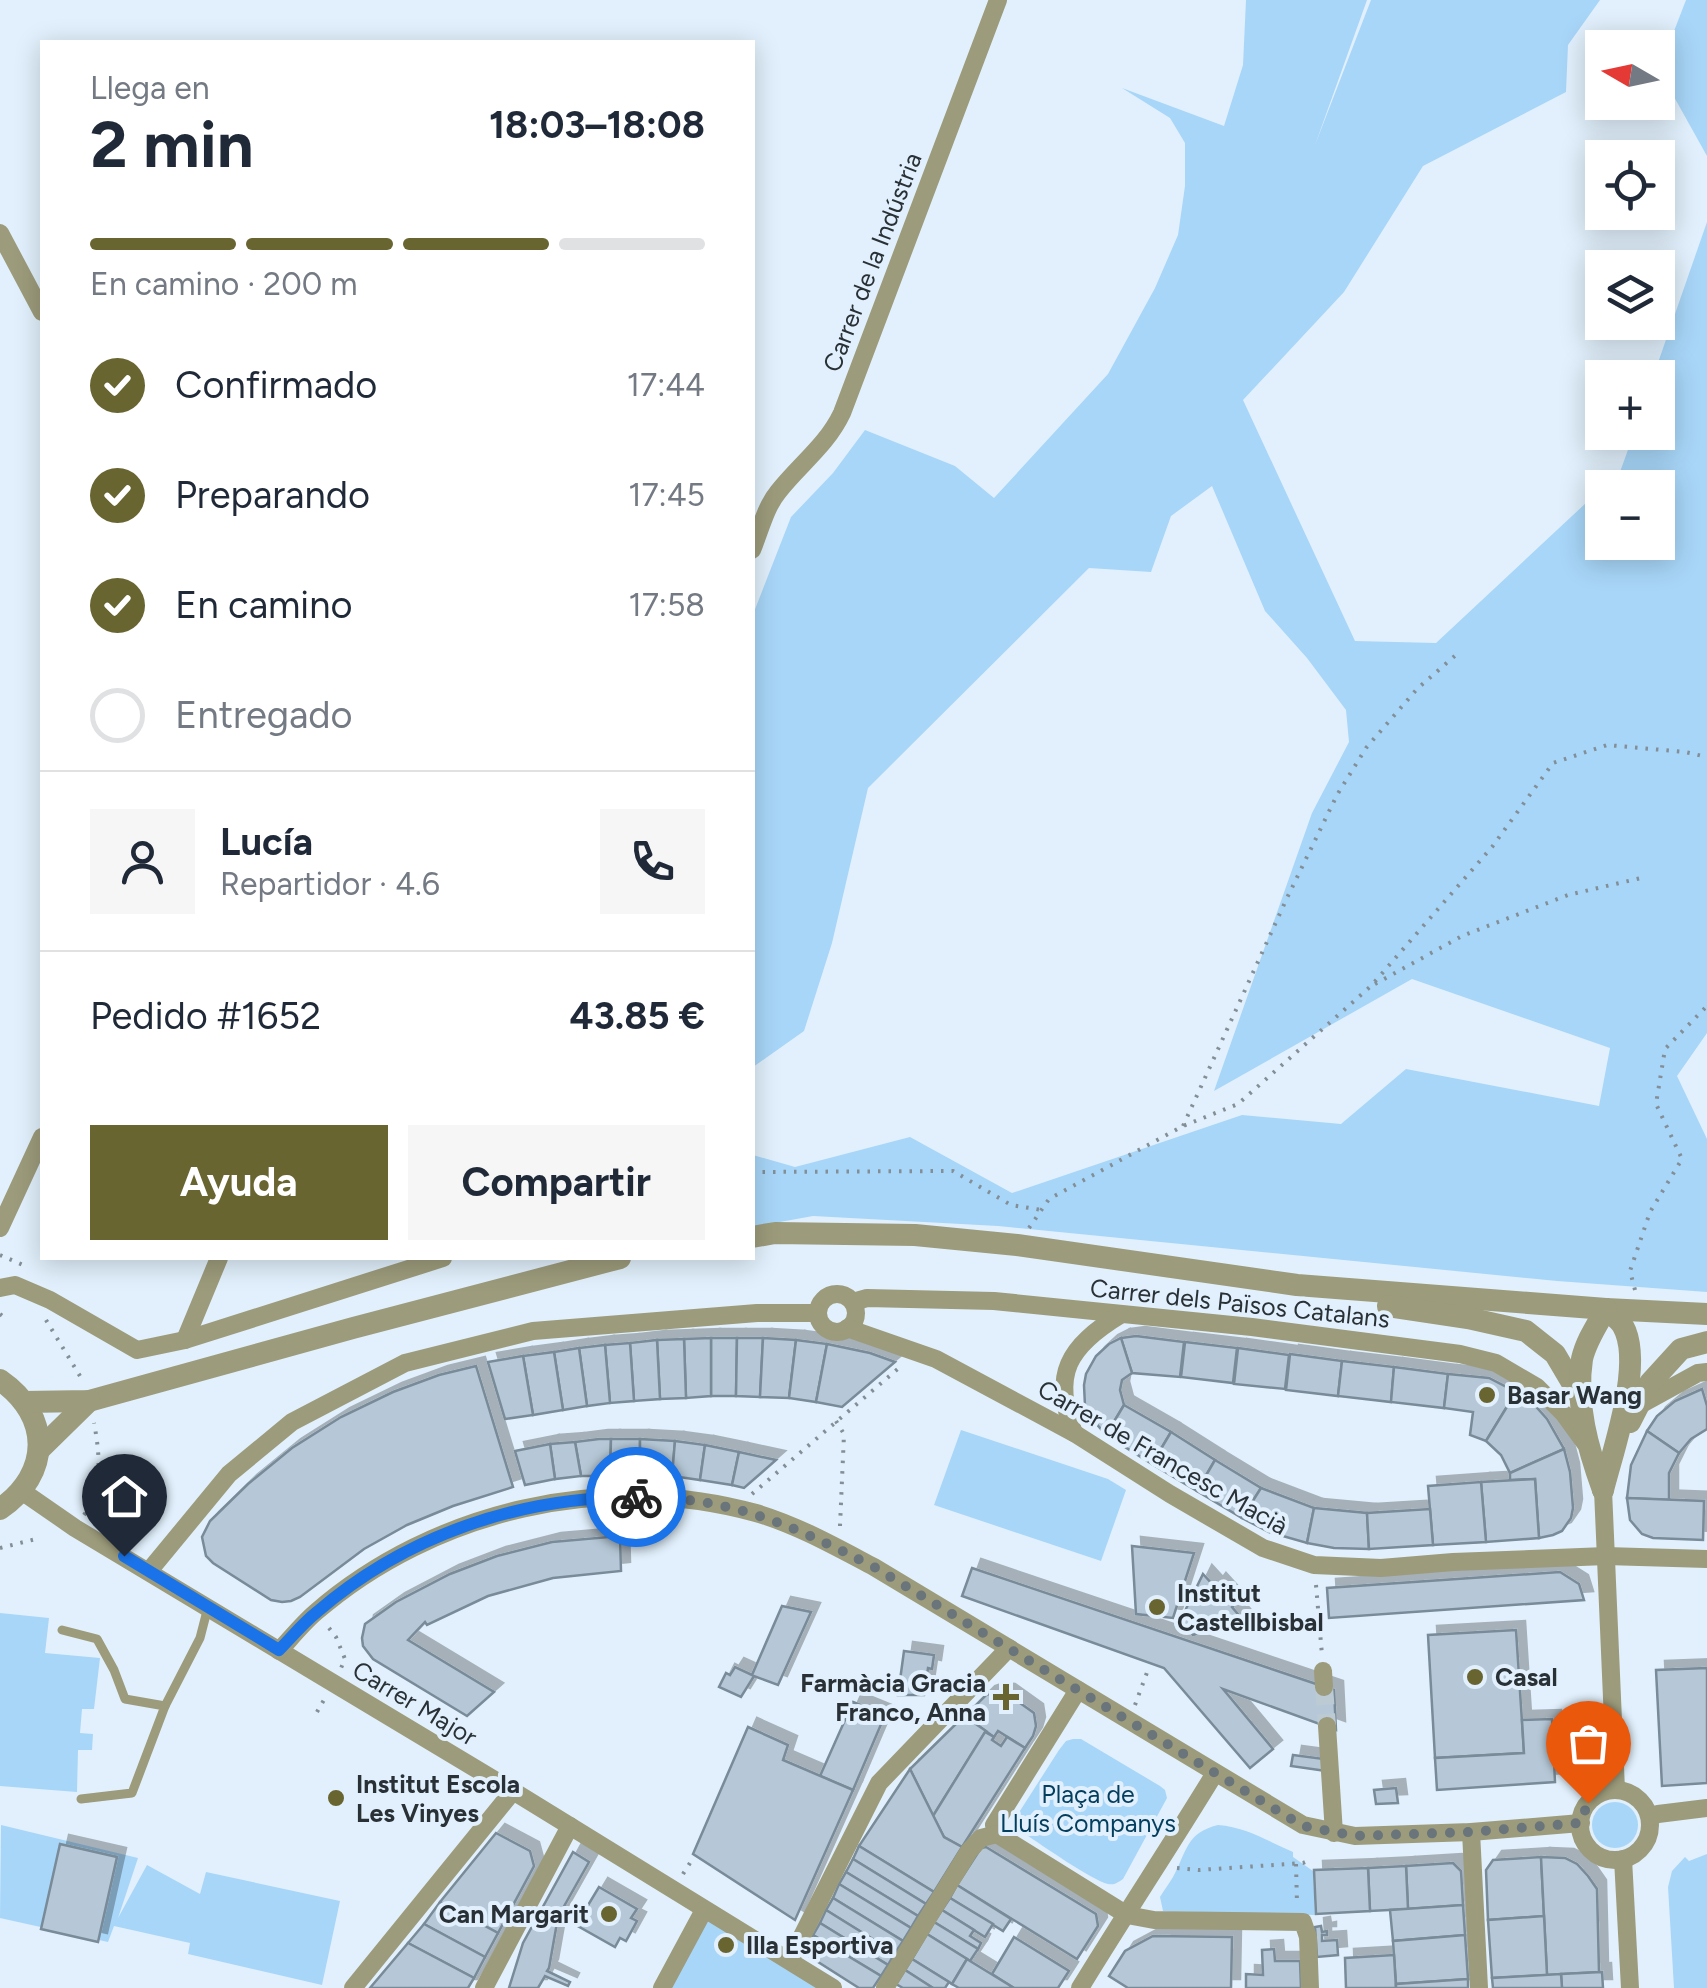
<!DOCTYPE html>
<html lang="es">
<meta charset="utf-8">
<style>
body{margin:0;font-family:Figtree,sans-serif;background:#f6f6f7;color:#1f2937;height:100vh;display:flex;flex-direction:column;font-size:38px;white-space:nowrap}
*{box-sizing:border-box;margin:0}
p{font-size:32px;color:#747a83}
.icon{flex:none;width:55px;height:55px;fill:none;stroke:currentColor;stroke-width:2;stroke-linecap:round;stroke-linejoin:round}
.map{position:relative;flex:1;overflow:hidden}
.panel{position:absolute;left:40px;top:40px;width:715px;height:1220px;display:flex;flex-direction:column;background:#fff;border-radius:0px;box-shadow:0 5px 25px #0003}
.panel>*{flex:none}
.needle{width:65px;rotate:279deg}
.tools{position:absolute;left:1585px;top:30px;display:grid;gap:20px}
.tools a{display:grid;place-items:center;width:90px;height:90px;border-radius:0px;background:#fff;box-shadow:0 5px 25px #0003;font-size:50px}
.pin{position:absolute;display:grid;place-items:center;width:85px;height:85px;color:#fff;margin:-102px -42px;border-radius:50% 50% 50% 0;rotate:-45deg;box-shadow:0 0 10px #0007}
.pin .icon{rotate:45deg}
.courier{position:absolute;display:grid;place-items:center;width:100px;height:100px;margin:-50px;border:8px solid #1a73e8;border-radius:50%;background:#fff;color:#222;box-shadow:0 2px 12px #0007}
.overview em{font-style:normal;font-weight:700}
.overview div{display:flex;flex-direction:column-reverse}
.overview{display:flex;align-items:center;justify-content:space-between;height:170px;padding:0 50px}
h1{font-size:65px;font-weight:700;line-height:75px}
.bar{display:grid;grid-template-columns:repeat(4,1fr);gap:15px 10px;align-content:center;height:120px;padding:0 50px}
.bar i{height:12px;border-radius:8px;background:#e0e1e3}
.bar .on{background:#686531}
.bar p{grid-column:span 4}
.line{display:flex;align-items:center;gap:25px;padding:0 50px;border-top:2px solid #e0e1e3}
.line div{flex:1}
.round{display:grid;place-items:center;flex:none;width:105px;height:105px;border-radius:0px;background:#f6f6f7}
ol{padding:0 50px;list-style:none}
li{display:flex;align-items:center;gap:30px;height:110px}
li p{margin-inline-start:auto}
li .icon{padding:10px;border-radius:50%;background:#686531;color:#fff;stroke-width:4}
li:last-child{color:#747a83}
li i{width:55px;height:55px;border:5px solid #e0e1e3;border-radius:50%}
.primary-button{display:flex;gap:20px;margin-top:auto;padding:20px 50px}
.primary-button a{flex:1;height:115px;border-radius:0px;background:#686531;color:#fff;font-size:40px;font-weight:700;line-height:115px;text-align:center}
.primary-button a+a{background:#f6f6f7;color:#1f2937}
.map>svg:first-child{display:block}
.green{fill:#a8d6f8}
.building{fill:#b6c8d7;stroke:#798b98;stroke-width:2.5;filter:url(#shadow)}
.lines{fill:none;stroke-linecap:round;stroke-linejoin:round}
.minor-tunnel{stroke:#bccad4;stroke-width:18;stroke-dasharray:18 9;stroke-linecap:butt}
.path{stroke:#838e96;stroke-width:4;stroke-dasharray:2.5 8;stroke-linecap:butt}
.service{stroke:#9c9b7b;stroke-width:9}
.minor{stroke:#9c9b7b;stroke-width:18}
.tertiary{stroke:#9c9b7b;stroke-width:22}
.done{stroke:#69747b;stroke-width:10;stroke-dasharray:0 18}
.route{stroke:#1a73e8;stroke-width:12}
.poi-dot{fill:#686531;stroke:#e1f0fc;stroke-width:4}
.labels{text-anchor:middle;dominant-baseline:central;stroke-width:8;stroke-linejoin:round;paint-order:stroke}
.street-label{font-size:25px;fill:#293136;stroke:#e1f0fc}
.poi-label{font-size:25px;font-weight:bold;fill:#293136;stroke:#e1f0fc;text-anchor:start}
.park-label{font-size:25px;fill:#033e5e;stroke:#e1f0fc}
</style>
<div class="map">
<svg width="1707" height="1988" viewBox="0 0 1707 1988">
<defs>
<filter id="shadow"><feDropShadow dx="9" dy="-9" stdDeviation="0" flood-color="#0004"/></filter>
</defs>
<rect width="100%" height="100%" fill="#e1f0fc"/>
<g class="green">
<polygon points="1246,0 1367,0 1315,145 1371,0 1600,0 1568,45 1566,92 1423,166 1344,292 1243,400 1355,641 1436,643 1602,488 1602,542 1658,542 1658,488 1604,487 1620,472 1634,433 1658,432 1658,378 1653,377 1707,222 1707,1033 1677,1076 1707,1139 1707,1292 1557,1281 998,1226 813,1216 753,1227 753,1155 795,1167 910,1137 1012,1193 1242,1115 1341,1124 1406,1069 1599,1106 1610,1048 1412,979 1214,1091 1312,813 1349,742 1346,710 1307,658 1265,611 1212,486 1171,516 1151,572 1089,568 868,788 832,943 804,1031 753,1067 752,617 791,517 833,473 865,430 955,466 994,498 1108,374 1155,288 1178,235 1185,186 1185,143 1170,118 1122,88 1224,126 1243,65"/>
<polygon points="1686,0 1707,0 1707,156 1659,70"/>
<polygon points="961,1430 1108,1479 1126,1490 1101,1561 934,1505"/>
<polygon points="0,1613 49,1618 45,1653 100,1658 94,1709 82,1709 80,1733 93,1734 92,1750 78,1750 77,1792 0,1786"/>
<path d="M1073,1739h8l79,47 5,4 2,8 -44,81c-6,4 -8,6 -15,5 -17,-4 -66,-39 -83,-50l-7,-8v-12l41,-64 7,-9z"/>
<circle cx="1615" cy="1825" r="23"/>
<polygon points="1,1825 138,1858 118,1918 147,1865 200,1894 206,1872 340,1901 322,1985 188,1954 190,1943 114,1926 108,1942 0,1918"/>
<path d="M1218,1825c28,2 49,16 75,27v5l20,14 2,44 -152,-4 -3,-14c4,-7 9,-13 13,-20 14,-26 13,-44 45,-52z"/>
<polygon points="1707,1854 1707,1988 1674,1988 1668,1887 1672,1871 1685,1857 1689,1861"/>
<polygon points="704,1910 833,1988 666,1988"/>
</g>
<g class="building">
<polygon points="1136,1336 1184,1342 1180,1377 1132,1373 1121,1338"/>
<polygon points="711,1338 737,1338 736,1396 711,1396"/>
<polygon points="711,1338 711,1396 686,1398 684,1339"/>
<polygon points="737,1338 763,1338 760,1397 736,1396"/>
<polygon points="763,1338 796,1340 789,1398 760,1397"/>
<polygon points="1121,1338 1132,1373 1122,1380 1120,1390 1124,1405 1106,1435 1089,1415 1085,1406 1084,1385 1086,1374 1096,1356 1109,1344"/>
<polygon points="684,1339 686,1398 660,1399 657,1340"/>
<polygon points="657,1340 660,1399 634,1401 630,1343"/>
<polygon points="796,1340 827,1344 816,1402 789,1398"/>
<polygon points="1185,1342 1237,1348 1233,1383 1181,1377"/>
<polygon points="630,1343 634,1401 610,1403 605,1345"/>
<polygon points="827,1344 870,1353 895,1362 842,1407 816,1402"/>
<polygon points="605,1345 610,1403 587,1406 579,1348"/>
<polygon points="579,1348 587,1406 563,1410 554,1352"/>
<polygon points="1238,1348 1289,1355 1285,1389 1234,1384"/>
<polygon points="554,1352 563,1410 533,1415 523,1356"/>
<polygon points="1290,1354 1342,1361 1338,1396 1286,1390"/>
<polygon points="523,1356 533,1415 505,1419 488,1362"/>
<polygon points="1342,1361 1394,1367 1391,1402 1338,1396"/>
<polygon points="476,1366 513,1487 453,1506 407,1525 364,1549 300,1597 291,1601 282,1602 271,1600 213,1563 206,1556 202,1537 210,1521 248,1484 292,1448 341,1417 393,1392 439,1375"/>
<polygon points="1394,1367 1448,1374 1444,1408 1391,1402"/>
<polygon points="1448,1374 1489,1378 1516,1392 1486,1441 1470,1435 1473,1412 1444,1408"/>
<polygon points="1702,1389 1707,1406 1707,1429 1691,1439 1679,1453 1647,1431 1657,1416 1675,1401"/>
<polygon points="1516,1392 1530,1400 1547,1419 1564,1449 1510,1473 1501,1455 1486,1441"/>
<polygon points="1124,1405 1171,1432 1152,1464 1106,1435"/>
<polygon points="1647,1431 1679,1453 1669,1473 1669,1500 1627,1498 1631,1465"/>
<polygon points="1171,1432 1215,1460 1197,1491 1152,1464"/>
<polygon points="599,1439 611,1439 610,1476 581,1476 575,1442"/>
<polygon points="611,1439 640,1439 640,1474 610,1476"/>
<polygon points="640,1439 675,1441 672,1476 640,1474"/>
<polygon points="675,1441 705,1445 700,1480 672,1476"/>
<polygon points="575,1442 581,1476 555,1479 550,1444"/>
<polygon points="550,1444 555,1479 525,1485 515,1451"/>
<polygon points="705,1445 739,1452 732,1485 700,1480"/>
<polygon points="1564,1449 1570,1472 1573,1508 1571,1518 1562,1531 1553,1535 1539,1538 1535,1479 1510,1480 1510,1473"/>
<polygon points="739,1452 776,1460 744,1488 732,1485"/>
<polygon points="1215,1460 1261,1488 1242,1518 1197,1491"/>
<polygon points="1535,1479 1539,1538 1486,1542 1481,1482"/>
<polygon points="1481,1482 1486,1542 1433,1545 1428,1486"/>
<polygon points="1261,1488 1314,1508 1307,1543 1269,1532 1242,1518"/>
<polygon points="1627,1498 1704,1501 1703,1540 1653,1538 1642,1534 1630,1520"/>
<polygon points="1314,1508 1367,1513 1369,1549 1334,1548 1307,1543"/>
<polygon points="1430,1509 1433,1545 1369,1549 1367,1513"/>
<polygon points="620,1536 621,1571 553,1578 488,1596 427,1625 425,1622 408,1640 494,1692 467,1716 373,1659 363,1646 362,1638 365,1624 396,1602 450,1574 497,1556 552,1542"/>
<polygon points="1132,1546 1194,1553 1173,1618 1136,1614"/>
<polygon points="972,1568 1334,1690 1336,1730 1223,1689 1273,1749 1250,1768 1164,1668 962,1596"/>
<polygon points="1560,1572 1579,1584 1584,1600 1329,1618 1327,1588"/>
<polygon points="1203,1574 1214,1586 1217,1582 1236,1603 1232,1607 1242,1619 1193,1635 1181,1619"/>
<polygon points="782,1606 811,1612 778,1685 754,1676 741,1697 719,1687 726,1673 730,1675 735,1667 752,1675"/>
<polygon points="1516,1630 1524,1753 1435,1758 1428,1635"/>
<polygon points="904,1651 934,1655 932,1669 928,1668 924,1695 898,1695"/>
<polygon points="1707,1668 1707,1783 1662,1786 1656,1670"/>
<polygon points="995,1692 1006,1693 1034,1713 1036,1726 1033,1736 1025,1748 998,1731 994,1737 965,1716 986,1695"/>
<polygon points="853,1702 885,1715 853,1790 820,1776"/>
<polygon points="964,1716 986,1731 933,1816 910,1769"/>
<polygon points="1552,1719 1555,1782 1437,1790 1435,1758 1524,1753 1522,1720"/>
<polygon points="748,1727 788,1745 783,1760 853,1790 795,1920 693,1854"/>
<polygon points="985,1732 994,1737 992,1740 1001,1746 1007,1737 1025,1748 962,1847 944,1837 933,1816"/>
<polygon points="1293,1755 1324,1759 1326,1771 1291,1766"/>
<polygon points="910,1769 944,1837 962,1847 934,1892 859,1846"/>
<polygon points="1396,1788 1398,1803 1376,1804 1374,1790"/>
<polygon points="496,1833 530,1851 534,1866 498,1933 440,1902"/>
<polygon points="60,1844 117,1857 98,1942 41,1929"/>
<polygon points="859,1846 934,1892 926,1904 853,1859"/>
<polygon points="986,1847 1096,1914 1098,1926 1077,1959 957,1885 981,1848"/>
<polygon points="573,1852 589,1862 558,1917 549,1968 547,1971 570,1982 568,1986 545,1976 538,1988 509,1988 523,1943"/>
<polygon points="1541,1857 1544,1916 1488,1920 1486,1870 1493,1860"/>
<polygon points="1541,1857 1565,1858 1577,1864 1588,1876 1597,1889 1599,1972 1547,1975"/>
<polygon points="853,1859 926,1904 918,1916 846,1872"/>
<polygon points="1453,1863 1461,1871 1463,1905 1408,1909 1406,1866"/>
<polygon points="1406,1866 1408,1909 1370,1911 1368,1868"/>
<polygon points="1368,1868 1370,1911 1316,1914 1314,1870"/>
<polygon points="846,1872 918,1916 911,1928 839,1884"/>
<polygon points="839,1884 911,1928 903,1941 833,1898"/>
<polygon points="957,1885 1011,1919 1003,1931 950,1898"/>
<polygon points="599,1887 637,1909 631,1918 637,1921 626,1941 620,1938 615,1947 576,1925"/>
<polygon points="833,1898 903,1941 895,1953 826,1910"/>
<polygon points="950,1898 993,1924 985,1937 942,1910"/>
<polygon points="440,1902 498,1933 485,1957 424,1924"/>
<polygon points="1463,1905 1465,1935 1393,1941 1390,1910"/>
<polygon points="826,1910 895,1953 888,1965 820,1923"/>
<polygon points="942,1910 974,1930 970,1936 981,1943 978,1949 934,1922"/>
<polygon points="1544,1916 1547,1975 1492,1978 1488,1920"/>
<polygon points="934,1922 978,1949 970,1961 927,1934"/>
<polygon points="820,1923 888,1965 881,1976 813,1935"/>
<polygon points="424,1924 485,1957 474,1978 408,1943"/>
<polygon points="1321,1926 1322,1932 1327,1931 1327,1935 1322,1935 1322,1941 1337,1940 1338,1955 1317,1957 1315,1927"/>
<polygon points="927,1934 967,1959 952,1984 912,1959"/>
<polygon points="813,1935 881,1976 873,1988 859,1988 804,1953"/>
<polygon points="1465,1935 1468,1979 1396,1984 1393,1941"/>
<polygon points="1153,1936 1232,1937 1231,1988 1128,1988 1109,1976 1125,1951"/>
<polygon points="1014,1937 1069,1971 1058,1988 1014,1988 992,1974"/>
<polygon points="408,1943 474,1978 468,1988 370,1988"/>
<polygon points="1274,1949 1275,1961 1300,1961 1301,1988 1246,1988 1246,1974 1263,1975 1262,1950"/>
<polygon points="1394,1955 1396,1988 1346,1988 1345,1958"/>
<polygon points="912,1959 949,1982 945,1988 933,1988 905,1970"/>
<polygon points="967,1959 970,1961 1014,1988 959,1988 952,1984"/>
<polygon points="905,1970 933,1988 903,1988 896,1984"/>
<polygon points="1602,1972 1603,1988 1562,1988 1561,1974"/>
<polygon points="1561,1974 1562,1988 1493,1988 1492,1978"/>
<polygon points="1468,1979 1468,1988 1396,1988 1396,1984"/>
</g>
<g class="lines">
<polyline class="minor-tunnel" points="1324,1687 1327,1726"/>
<g class="path">
<polyline points="1375,984 1462,936 1568,895 1641,878"/>
<polyline points="1183,1126 1287,898 1337,795 1366,748 1417,689 1457,654"/>
<polyline points="752,1172 953,1171 1011,1205 1042,1210"/>
<polyline points="1029,1228 1049,1199 1183,1126 1238,1104 1371,986 1492,847 1553,763 1607,745 1685,752 1707,757"/>
<polyline points="0,1255 23,1265 26,1269"/>
<polyline points="1635,1290 1630,1271 1650,1212 1682,1159 1656,1104 1665,1049 1707,1006"/>
<polyline points="0,1314 6,1319"/>
<polyline points="46,1320 83,1381"/>
<polyline points="836,1421 844,1434 840,1526"/>
<polyline points="752,1494 900,1367"/>
<path d="M84,1515c19,-26 16,-61 10,-92"/>
<polyline points="0,1548 40,1538"/>
<polyline points="1316,1585 1322,1655"/>
<polyline points="329,1628 336,1637 345,1659 341,1668"/>
<polyline points="1135,1705 1149,1667"/>
<polyline points="317,1712 325,1698"/>
<polyline points="463,1743 472,1729"/>
<polyline points="1296,1864 1297,1904"/>
<polyline points="1177,1868 1199,1870 1303,1863 1310,1860"/>
<polyline points="683,1874 690,1863"/>
</g>
<g class="service">
<polyline points="62,1630 97,1639 114,1670 125,1699 165,1706 132,1793 81,1799"/>
<polyline points="165,1706 200,1638 208,1607"/>
</g>
<g class="minor">
<polyline points="0,233 42,312"/>
<path d="M752,550c8,-19 13,-42 26,-58 21,-27 49,-47 64,-79l156,-413"/>
<polyline points="0,1228 42,1137"/>
<polyline points="0,1288 15,1285 50,1300 137,1350 185,1340 443,1258"/>
<circle cx="837" cy="1313" r="19"/>
<polyline points="853,1302 867,1298 994,1301 1252,1327 1460,1354 1496,1363 1537,1387 1564,1414 1585,1443"/>
<polyline points="847,1328 936,1359 1074,1433 1170,1494 1263,1548 1314,1565 1381,1568 1453,1562 1606,1556 1707,1559"/>
<polyline points="185,1340 219,1258"/>
<polyline points="1636,1407 1698,1373 1707,1372"/>
<path d="M1074,1433c-23,-59 -5,-87 46,-118"/>
<polyline points="1603,1490 1616,1790"/>
<polyline points="23,1492 75,1528 513,1791 833,1988"/>
<polyline points="149,1571 229,1474 292,1422 405,1363 533,1331 757,1313 818,1313"/>
<path d="M279,1651c12,-13 24,-28 37,-39 118,-102 289,-141 440,-99 41,12 80,34 118,54l429,258 52,11 116,-4 110,-9"/>
<polyline points="1323,1671 1324,1687"/>
<polyline points="1078,1690 994,1825 997,1834 1127,1915 1154,1920 1303,1922 1308,1937 1310,1988"/>
<polyline points="1327,1726 1334,1833"/>
<circle cx="1615" cy="1825" r="35"/>
<polyline points="1650,1817 1658,1814 1707,1808"/>
<polyline points="1471,1832 1479,1988"/>
<polyline points="1623,1859 1630,1988"/>
<polyline points="790,1960 879,1783 1009,1648"/>
<polyline points="353,1988 513,1791"/>
<polyline points="484,1988 570,1826"/>
<polyline points="662,1988 704,1910"/>
<polyline points="885,1988 969,1851 981,1838 997,1834"/>
<path d="M1080,1988c44,-72 91,-143 135,-215"/>
</g>
<g class="tertiary">
<polyline points="752,1237 775,1233 915,1235 1017,1245 1297,1285 1606,1309 1707,1314"/>
<polyline points="1388,1306 1468,1318 1526,1331 1555,1354 1581,1398"/>
<path d="M0,1380c52,36 51,94 0,129"/>
<polyline points="24,1402 89,1401 353,1328 620,1258"/>
<polyline points="1630,1422 1650,1383 1681,1349 1707,1342"/>
<polyline points="39,1450 89,1401"/>
<path d="M1603,1490c10,-40 41,-127 20,-164 -3,-6 -12,-12 -17,-17"/>
<path d="M1603,1490c-15,-41 -28,-86 -21,-131 4,-18 15,-34 24,-50"/>
</g>
</g>
<g class="lines">
<path class="done" d="M636,1497c95,0 156,28 238,70l429,259 52,10 116,-4 109,-9 8,-20"/>
<path class="route" d="M124,1556l155,94c12,-12 24,-27 38,-38 89,-77 203,-115 319,-115"/>
</g>
<g class="poi-dot">
<circle cx="1487" cy="1395" r="10"/>
<circle cx="1157" cy="1607" r="10"/>
<circle cx="1475" cy="1677" r="10"/>
<path d="M1001 1682h10v10h10v10h-10v10h-10v-10h-10v-10h10z"/>
<circle cx="336" cy="1798" r="10"/>
<circle cx="609" cy="1914" r="10"/>
<circle cx="726" cy="1945" r="10"/>
</g>
<g class="labels">
<g class="street-label">
<text transform="translate(872 262) rotate(-69)">Carrer de la Indústria</text>
<text transform="translate(1240 1303) rotate(6)">Carrer dels Països Catalans</text>
<text transform="translate(1163 1457) rotate(30)">Carrer de Francesc Macià</text>
<text transform="translate(415 1703) rotate(31)">Carrer Major</text>
</g>
<g class="poi-label">
<text x="1507" y="1395">Basar Wang</text>
<text x="1177" y="1593">Institut<tspan x="1177" dy="29">Castellbisbal</tspan></text>
<text x="1495" y="1677">Casal</text>
<text x="986" y="1683" text-anchor="end">Farmàcia Gracia<tspan x="986" dy="29">Franco, Anna</tspan></text>
<text x="356" y="1784">Institut Escola<tspan x="356" dy="29">Les Vinyes</tspan></text>
<text x="589" y="1914" text-anchor="end">Can Margarit</text>
<text x="746" y="1945">Illa Esportiva</text>
</g>
<g class="park-label">
<text x="1088" y="1794">Plaça de<tspan x="1088" dy="29">Lluís Companys</tspan></text>
</g>
</g>
</svg>
<div class="tools">
<a><svg class="needle" viewBox="-14 -14 28 28"><path d="M0-13l5 13h-10z" fill="#e53935"/><path d="M0 13l5-13h-10z" fill="#747a83"/></svg></a>
<a><svg class="icon" aria-label="locate" viewBox="0 0 24 24"><circle cx="12" cy="12" r="6"/><path d="M12 2v4M12 18v4M2 12h4M18 12h4"/></svg></a>
<a><svg class="icon" aria-label="layers" viewBox="0 0 24 24"><path d="M12 4l9 5-9 5-9-5zM3 14l9 5 9-5"/></svg></a>
<a>+</a>
<a>−</a>
</div>
<div class="pin" style="left:1588px;top:1803px;background:#ea580c"><svg class="icon" aria-label="bag" viewBox="0 0 24 24"><path d="M5 8h14l-1 12H6zM9 8a3 3 0 0 1 6 0"/></svg></div>
<div class="pin" style="left:124px;top:1556px;background:#1f2937"><svg class="icon" aria-label="home" viewBox="0 0 24 24"><path d="M3 11l9-7 9 7M6 9v11h12V9"/></svg></div>
<div class="courier" style="left:636px;top:1497px"><svg class="icon" aria-label="bike" viewBox="0 0 24 24"><circle cx="6" cy="16" r="4"/><circle cx="18" cy="16" r="4"/><path d="M6 16l4-8h5l3 8M10 8l3 8H6M13 5h3"/></svg></div>
<section class="panel">
<div class="overview"><div><h1>2 min</h1><p>Llega en</p></div><em>18:03–18:08</em></div>
<div class="bar"><i class="on"></i><i class="on"></i><i class="on"></i><i></i><p>En camino · 200 m</p></div>
<ol>
<li><svg class="icon" aria-label="check" viewBox="0 0 24 24"><path d="M5 12l5 5 9-10"/></svg>Confirmado<p>17:44</p></li>
<li><svg class="icon" aria-label="check" viewBox="0 0 24 24"><path d="M5 12l5 5 9-10"/></svg>Preparando<p>17:45</p></li>
<li><svg class="icon" aria-label="check" viewBox="0 0 24 24"><path d="M5 12l5 5 9-10"/></svg>En camino<p>17:58</p></li>
<li><i></i>Entregado</li>
</ol>
<div class="line" style="height:180px"><a class="round"><svg class="icon" aria-label="person" viewBox="0 0 24 24"><circle cx="12" cy="8" r="4"/><path d="M4 21q1-7 8-7t8 7"/></svg></a><div><b>Lucía</b><p>Repartidor · 4.6</p></div><a class="round"><svg class="icon" aria-label="phone" viewBox="0 0 24 24"><path d="M5 4h4l2 5-3 2q2 4 5 5l2-3 5 2v4C11 20 4 13 5 4z"/></svg></a></div>
<div class="line" style="height:130px"><div>Pedido #1652</div><b>43.85 €</b></div>
<div class="primary-button"><a>Ayuda</a><a>Compartir</a></div>
</section>
</div>
